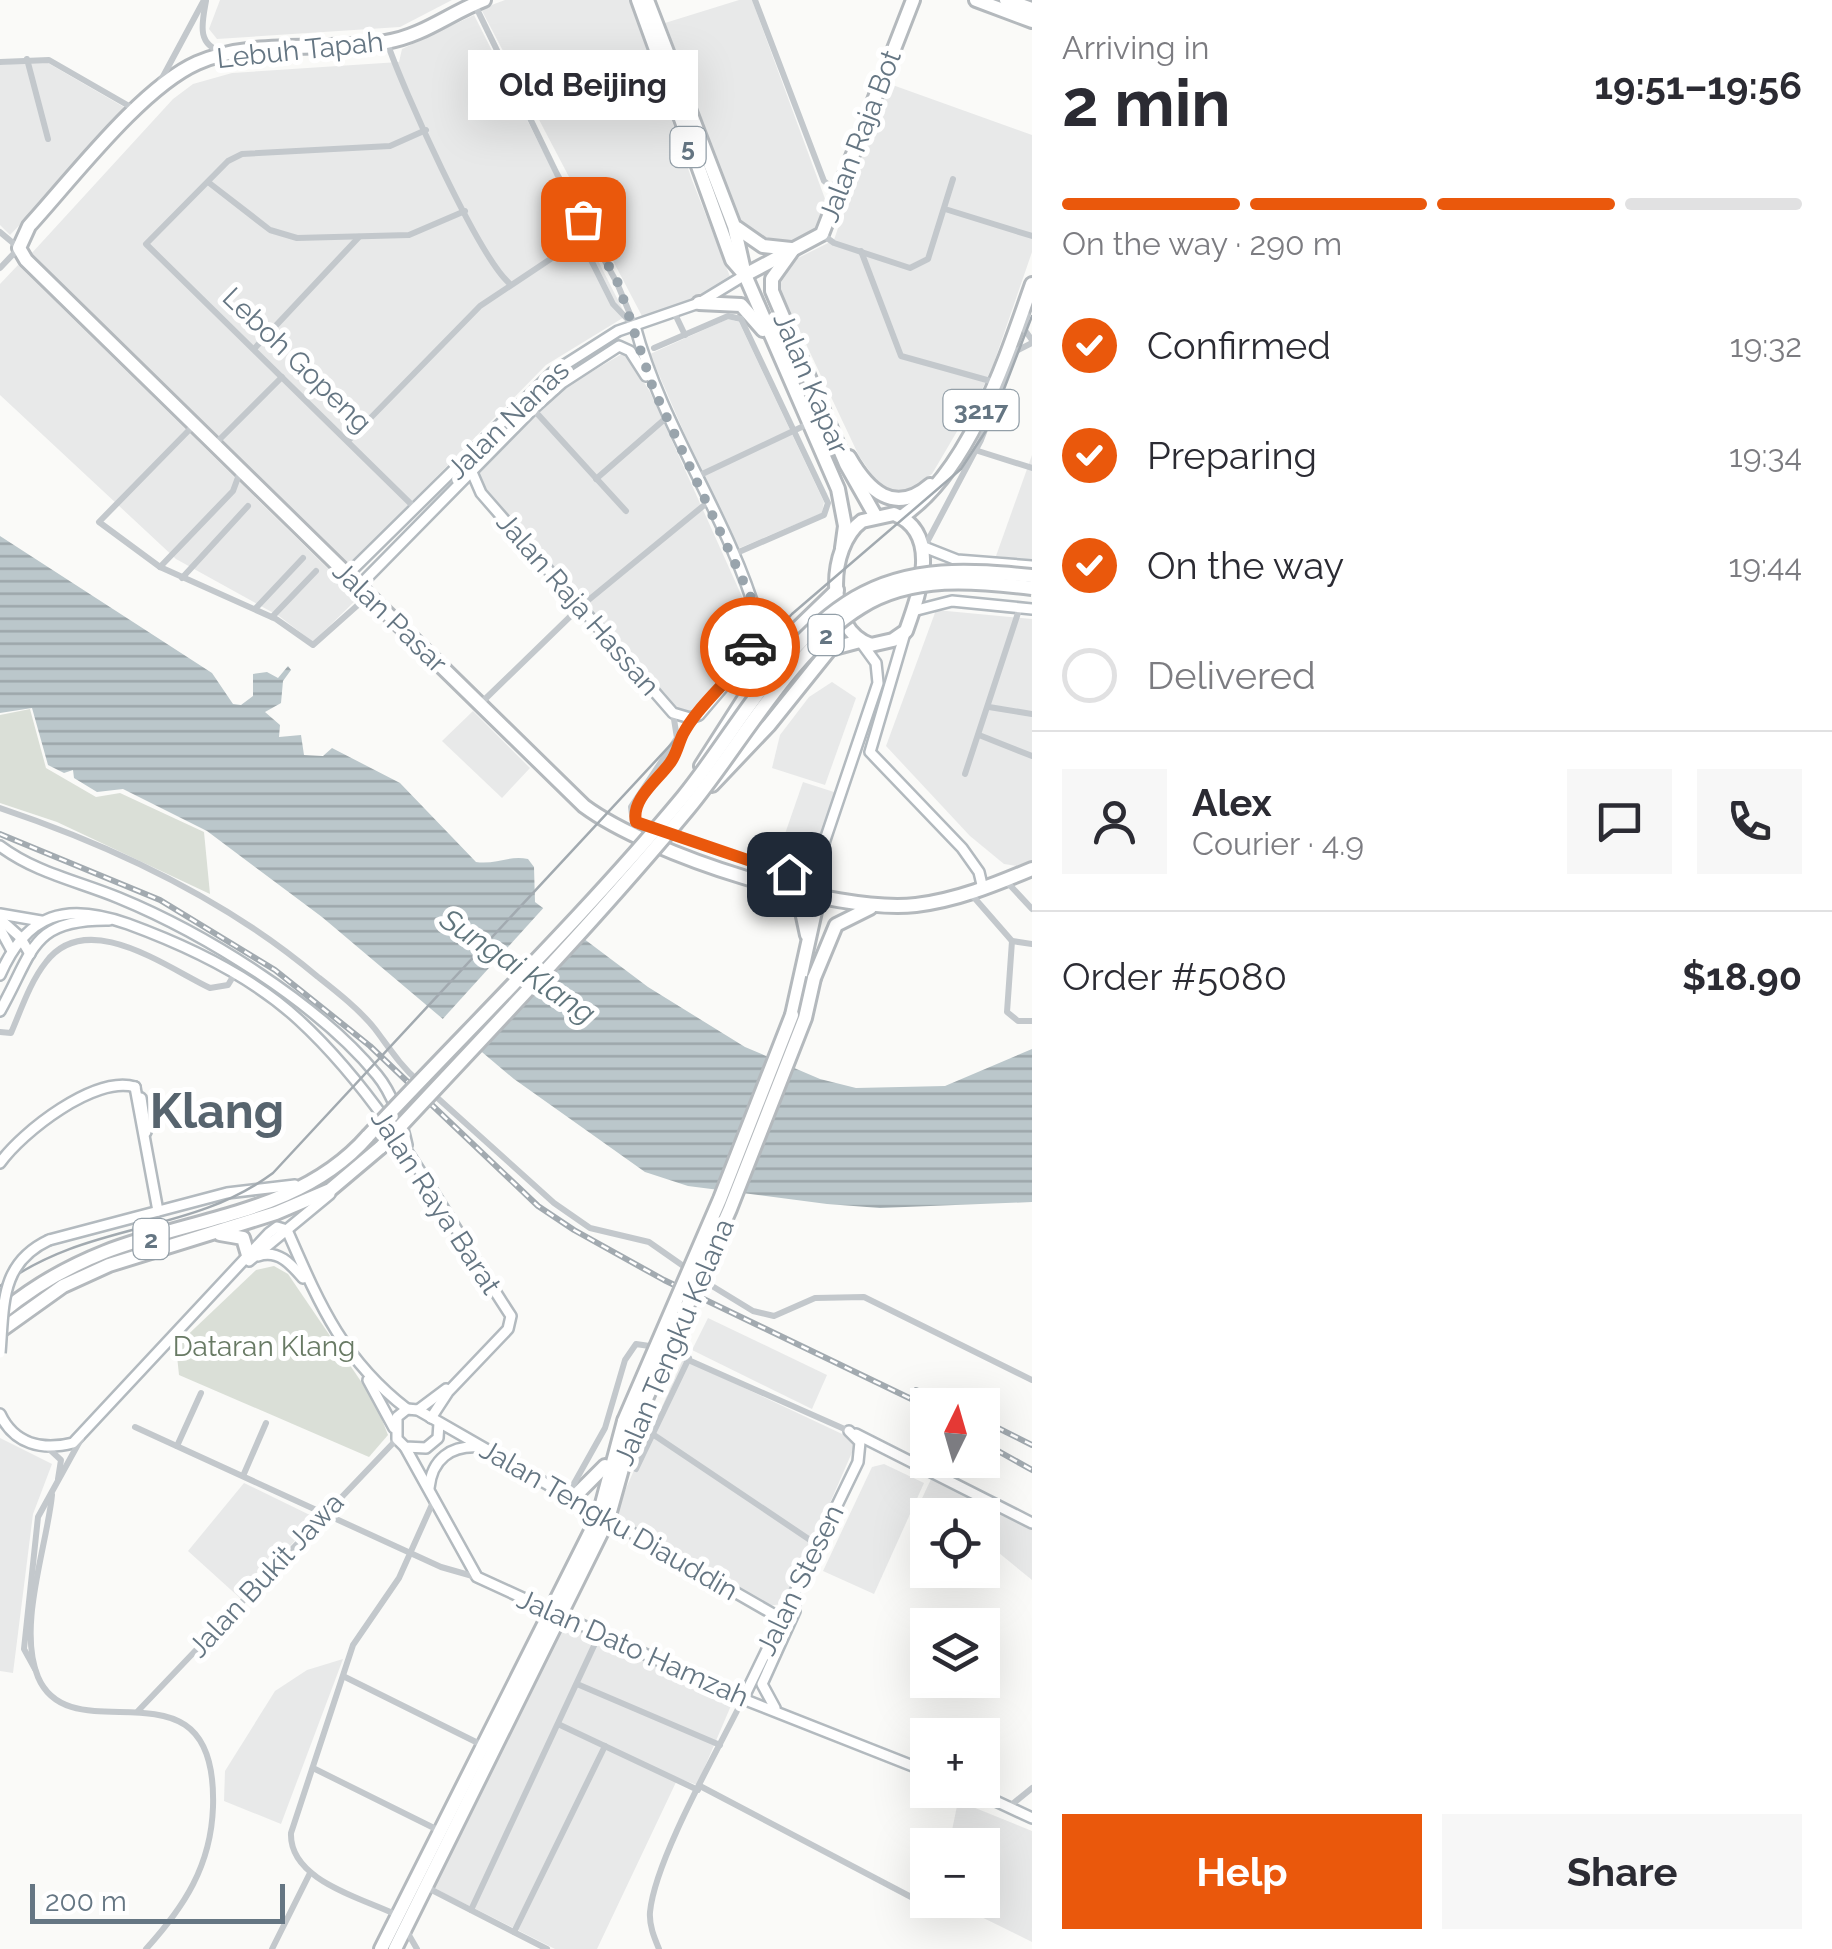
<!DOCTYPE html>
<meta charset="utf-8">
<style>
body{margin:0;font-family:Raleway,sans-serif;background:#f7f7f7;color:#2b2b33;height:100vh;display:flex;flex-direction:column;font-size:38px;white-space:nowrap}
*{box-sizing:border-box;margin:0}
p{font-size:32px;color:#7c7c81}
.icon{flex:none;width:55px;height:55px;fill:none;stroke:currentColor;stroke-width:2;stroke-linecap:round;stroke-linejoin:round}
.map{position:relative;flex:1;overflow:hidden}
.side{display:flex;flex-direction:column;background:#fff;width:800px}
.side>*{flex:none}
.needle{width:65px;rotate:5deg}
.buttons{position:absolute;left:910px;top:1388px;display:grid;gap:20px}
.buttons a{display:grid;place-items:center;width:90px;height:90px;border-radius:0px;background:#fff;box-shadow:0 10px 40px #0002;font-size:50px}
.scale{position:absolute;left:30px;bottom:25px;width:255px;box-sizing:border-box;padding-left:10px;border:5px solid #657683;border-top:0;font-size:28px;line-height:35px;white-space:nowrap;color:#657683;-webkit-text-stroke:8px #fff;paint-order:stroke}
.pin{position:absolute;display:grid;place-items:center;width:85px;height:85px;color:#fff;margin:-42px;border-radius:20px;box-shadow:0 5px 15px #0006}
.courier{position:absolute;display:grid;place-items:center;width:100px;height:100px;margin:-50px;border:8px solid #ea580c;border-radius:50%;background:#fff;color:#222;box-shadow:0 2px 12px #0007}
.bubble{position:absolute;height:70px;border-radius:0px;background:#fff;box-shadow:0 10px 40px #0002;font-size:32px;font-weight:700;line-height:70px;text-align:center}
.overview em{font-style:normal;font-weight:700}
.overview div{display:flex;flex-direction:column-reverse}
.overview{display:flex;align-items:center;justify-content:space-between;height:170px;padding:0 30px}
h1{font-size:65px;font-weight:700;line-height:75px}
.bar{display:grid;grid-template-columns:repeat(4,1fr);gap:15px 10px;align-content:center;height:120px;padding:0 30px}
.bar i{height:12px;border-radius:8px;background:#e1e1e2}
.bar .active{background:#ea580c}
.bar p{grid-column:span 4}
.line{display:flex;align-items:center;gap:25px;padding:0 30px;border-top:2px solid #e1e1e2}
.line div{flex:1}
.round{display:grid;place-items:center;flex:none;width:105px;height:105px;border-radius:0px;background:#f7f7f7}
ol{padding:0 30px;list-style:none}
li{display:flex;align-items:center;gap:30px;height:110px}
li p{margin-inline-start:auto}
li .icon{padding:10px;border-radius:50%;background:#ea580c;color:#fff;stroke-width:4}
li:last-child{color:#7c7c81}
li i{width:55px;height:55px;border:5px solid #e1e1e2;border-radius:50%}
.primary-button{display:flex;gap:20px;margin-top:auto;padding:20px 30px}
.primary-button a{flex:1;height:115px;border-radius:0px;background:#ea580c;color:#fff;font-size:40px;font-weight:700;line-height:115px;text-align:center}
.primary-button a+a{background:#f7f7f7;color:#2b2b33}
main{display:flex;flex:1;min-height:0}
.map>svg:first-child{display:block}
.built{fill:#e8e9e9}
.green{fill:#dadfd7}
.water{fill:url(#water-rules)}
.pier{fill:#fafaf8}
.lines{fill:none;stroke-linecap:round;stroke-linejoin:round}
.secondary-casing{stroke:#b3babf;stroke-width:14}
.highway-casing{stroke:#b4b9bd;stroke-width:18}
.street{stroke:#c3c8cc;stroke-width:6}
.secondary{stroke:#fff;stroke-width:9}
.highway{stroke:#fff;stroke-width:12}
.tram{stroke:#a2aab0;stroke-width:2.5}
.rail-casing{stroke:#a2aab0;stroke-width:6}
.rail{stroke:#fff;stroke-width:2.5;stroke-dasharray:8;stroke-linecap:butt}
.secondary-bridge-casing{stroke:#b3babf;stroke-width:14;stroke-linecap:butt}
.highway-bridge-casing{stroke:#b4b9bd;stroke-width:18;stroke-linecap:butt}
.secondary-bridge{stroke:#fff;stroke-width:9}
.highway-bridge{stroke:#fff;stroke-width:12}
.done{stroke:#99a4ac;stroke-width:10;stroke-dasharray:0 18}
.route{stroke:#ea580c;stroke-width:12}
.labels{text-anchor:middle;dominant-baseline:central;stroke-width:10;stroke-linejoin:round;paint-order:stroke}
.shield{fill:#fff;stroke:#939fa8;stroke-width:2.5}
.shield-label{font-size:25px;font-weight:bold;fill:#657683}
.street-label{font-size:28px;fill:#657683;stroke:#fff}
.park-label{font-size:28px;fill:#687a64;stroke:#fff}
.water-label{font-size:30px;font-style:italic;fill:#60757c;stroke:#fff}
.town-label{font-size:48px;font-weight:bold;fill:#57646e;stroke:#fff}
</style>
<main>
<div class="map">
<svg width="1032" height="1949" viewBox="0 0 1032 1949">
<defs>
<pattern id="water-rules" width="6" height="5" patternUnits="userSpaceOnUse" patternTransform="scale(2.5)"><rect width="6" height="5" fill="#bbc7cb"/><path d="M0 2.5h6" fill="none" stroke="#9ca6aa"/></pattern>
</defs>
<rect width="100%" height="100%" fill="#fafaf8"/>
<g class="built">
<polygon points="220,0 452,0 400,27 217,39 209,29"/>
<polygon points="505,0 631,0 692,180 731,279 697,298 643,318 481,9"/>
<polygon points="739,0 752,0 828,207 818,231 789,244 765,242 741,225 665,23"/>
<polygon points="474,15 626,316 546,365 348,567 31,254 173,99 193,84 232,73 399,62 402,49"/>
<polygon points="32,62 48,63 129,110 10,235 0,225 0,65"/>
<polygon points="887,83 1032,135 1032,252 989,377 932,474 906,490 893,493 882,489 859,456 778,285 790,262 834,240"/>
<polygon points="18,265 358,598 313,642 279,616 176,559 0,395 0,284"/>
<polygon points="728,319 739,322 824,502 822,513 735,550 650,354"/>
<polygon points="625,352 650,392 753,621 735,665 698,710 691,712 676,709 477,481 477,472 566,387"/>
<polygon points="1032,455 1032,560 996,556"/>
<polygon points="936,610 1032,619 1032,860 1017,866 1004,864 970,836 886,746"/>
<polygon points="832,682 856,698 825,785 772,768 780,735 809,697"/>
<polygon points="473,711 530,768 502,798 442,741"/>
<polygon points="803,782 837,793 812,866 778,854"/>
<polygon points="708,1318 827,1375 812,1409 692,1350"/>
<polygon points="683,1359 857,1441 788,1599 782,1604 768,1606 618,1519 616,1511"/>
<polygon points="0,1438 52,1464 33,1514 13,1673 0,1671"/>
<polygon points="884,1464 924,1483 874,1594 823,1571 872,1467"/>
<polygon points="932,1477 1032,1529 1032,1580 983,1540 982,1515 929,1515 917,1509"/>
<polygon points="244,1483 316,1518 241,1599 188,1551"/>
<polygon points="561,1623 733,1701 697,1785 678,1778 597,1949 555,1949 432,1887"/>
<polygon points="343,1659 281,1824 224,1801 225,1771 275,1691 307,1670"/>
<polygon points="958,1801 1032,1831 1032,1942 947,1900 982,1900 982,1845 949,1845"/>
</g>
<g class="green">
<polygon points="30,709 46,768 96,797 120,793 204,832 210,894 57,822 0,803 0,715"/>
<polygon points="274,1266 288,1274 375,1402 388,1435 369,1457 179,1375 176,1346 256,1270"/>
</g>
<path class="water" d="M0,536l212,137 21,31 8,1 12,-9v-22l14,-2 11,6 10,-12 3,4 -8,11 -2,22 -16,9 15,13 -1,12 22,-2 3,20 19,1 9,-8 68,35 76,79c19,3 33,-7 52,-3l6,8 1,35 113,85 97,60 75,32 36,9 89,-2 87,-37v153l-152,6 -53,-4 -139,-18 -43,-14 -131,-93 -192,-162 -115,-86 -84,-42 -26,3 -23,-14 -1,-8 -9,3 -16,-8 -16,-57 -32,5z"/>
<polygon class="pier" points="547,904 587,932 476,1054 440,1022"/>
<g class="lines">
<defs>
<g id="secondary">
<path d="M471,470l10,23 192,220 17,5 9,-3 40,-47 19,-48c-29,-102 -95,-190 -123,-294"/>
<polyline points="924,547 957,560 1032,566"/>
<polyline points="347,575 552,373 618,331 699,303 745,275"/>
<polyline points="359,586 533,409 562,383 619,346 630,351 646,376"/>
<polyline points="913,611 952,601 1032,609"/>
<polyline points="905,633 870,752 962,848 979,872 983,889"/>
<path d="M0,846c36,27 78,35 119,52 85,35 199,105 258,177 15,18 25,47 30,70"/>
<polyline points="818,898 818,865 825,840 878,683 876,663 860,641"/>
<polyline points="0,914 41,921"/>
<polyline points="0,919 20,937 30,954"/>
<polyline points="0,929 11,949"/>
<path d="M0,975c27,-62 66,-73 128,-51 60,22 124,52 171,96 90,83 146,196 212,296l-3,13 -60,63 -17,26"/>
<path d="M0,1011c34,-60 30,-92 109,-91"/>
<polyline points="135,1087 158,1211"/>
<polyline points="141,1098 146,1132"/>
<path d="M0,1163c22,-31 95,-88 135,-76"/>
<path d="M287,1230c32,73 55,129 120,179"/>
<polyline points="49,1240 227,1193 295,1185"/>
<path d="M258,1256c20,-7 33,8 45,22"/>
<polyline points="249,1261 330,1194"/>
<polyline points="368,1380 394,1428"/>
<polyline points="418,1410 446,1389"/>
<path d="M0,1414c14,30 42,37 73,29l196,-210 8,-6 10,3"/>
<polyline points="439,1423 438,1438 426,1448 405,1447 397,1439 397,1417 407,1409 418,1410 780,1618"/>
<polyline points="856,1434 1032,1523"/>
<polyline points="405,1447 477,1577 743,1699 928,1772"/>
<path d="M429,1488c3,-29 22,-43 50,-41"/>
<polyline points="743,1699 858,1462 860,1442 849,1431"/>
<polyline points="775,1708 762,1684 795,1611 794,1602"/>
<polyline points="972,1790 1032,1818"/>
</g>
<g id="highway">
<path d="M484,0c-34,13 -61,36 -98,42 -60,10 -132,-4 -189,21 -56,25 -125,116 -168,163l-10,22 7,12 558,546c66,49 250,108 332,99 41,-5 78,-20 116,-36"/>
<polyline points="638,0 732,260 745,275 838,489 845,526 842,548"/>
<polyline points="647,0 734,226 745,275"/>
<polyline points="976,0 1032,21"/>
<polyline points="1006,0 1032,9"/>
<polyline points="737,228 763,246 791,249"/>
<polyline points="792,251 772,279 772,291 846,464 876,517"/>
<polyline points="745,275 822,234 913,0"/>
<polyline points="699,303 741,305 763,330"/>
<path d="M849,457c19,33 45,59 81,28"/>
<path d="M894,514c48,19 25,80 12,117l-13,9 -22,5c-46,-15 -44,-98 -9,-124z"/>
<path d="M901,517c68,-44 105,-159 131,-233"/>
<polyline points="701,766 776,649 837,590"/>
<polyline points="712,785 769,725 830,649 860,641"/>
<polyline points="782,889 801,907 807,935"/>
<polyline points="814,978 836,925 870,908"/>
<polyline points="792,1015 818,898"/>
<polyline points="220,1234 243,1238 248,1255"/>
<path d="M0,1314c31,-26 67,-47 105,-62 90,-35 196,-39 263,-116"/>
<polyline points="0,1331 63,1286 109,1265 276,1213 330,1190 381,1147"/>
<polyline points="572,1499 605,1466"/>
<polyline points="381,1949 599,1515 624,1421"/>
<polyline points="395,1949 608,1519 634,1426"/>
</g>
</defs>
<use href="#secondary" class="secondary-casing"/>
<use href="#highway" class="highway-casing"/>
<g class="street">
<polyline points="755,0 824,181 838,192"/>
<path d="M206,1c-4,22 -10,44 17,51"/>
<polyline points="475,5 557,174 617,283 635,326"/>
<path d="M387,42c15,45 90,212 122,241"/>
<polyline points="27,59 48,139"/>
<polyline points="0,62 49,60 136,110"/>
<polyline points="160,82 204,0"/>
<polyline points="208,182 270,230 297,238 409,235 465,211"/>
<polyline points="945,209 1032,236"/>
<polyline points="0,232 19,248 0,268"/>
<polyline points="823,235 834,243 910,268 928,259 953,179"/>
<polyline points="567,248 587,252 613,304 634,326"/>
<polyline points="861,251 901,356 994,382"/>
<polyline points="674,312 685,335"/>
<polyline points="1027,315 1024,329 1032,340"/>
<polyline points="654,348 728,316 741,319 828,503 824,515 732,555"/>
<polyline points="254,349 359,237"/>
<polyline points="533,409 626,511"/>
<polyline points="193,426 99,522 160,567 276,619 313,645 368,596"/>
<polyline points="348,441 480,306 567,248 575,234 578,210"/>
<polyline points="214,445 282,377"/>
<polyline points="975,450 1032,468"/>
<polyline points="698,476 808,424"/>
<polyline points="596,479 666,418"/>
<polyline points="415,508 146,244 228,161 242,154 390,146 426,130"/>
<polyline points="925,546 981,440 1016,351 1032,343"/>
<polyline points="160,567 233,491 240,472"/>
<polyline points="182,578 248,506"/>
<polyline points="255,609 303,558"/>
<polyline points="272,617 316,571"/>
<polyline points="481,703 580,607 708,502"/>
<polyline points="989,707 1032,714"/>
<polyline points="979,735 1032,756"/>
<polyline points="965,774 1020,607"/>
<path d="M0,808c113,38 227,92 318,169 19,15 42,33 57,52 15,20 25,36 44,53"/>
<polyline points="653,828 637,822 635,810 672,762 684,733 697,718"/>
<polyline points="634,831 631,807 677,738 673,713"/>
<polyline points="670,834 789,875 806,873 818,866"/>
<polyline points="1006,881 1032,909"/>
<polyline points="971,894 1012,941 1032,944"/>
<polyline points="1012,941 1007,1012 1018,1021 1032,1021"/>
<path d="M0,1032l11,1c10,-23 19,-51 35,-71 41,-54 120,5 164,26l18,-3 6,-10"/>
<polyline points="432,1093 554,1203 590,1228 649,1242 689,1270"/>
<polyline points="699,1278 753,1311 774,1316 815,1298 864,1297 1032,1380"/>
<polyline points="668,1351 849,1431"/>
<polyline points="135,1427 441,1567 476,1577"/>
<polyline points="651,1433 819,1546"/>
<polyline points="177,1446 201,1393"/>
<polyline points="48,1448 61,1460 58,1479"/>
<polyline points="636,1469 689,1358"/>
<polyline points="243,1476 266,1423"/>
<path d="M52,1495c-5,51 -35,132 -14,182 34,81 180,-29 175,130 -2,59 -29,100 -67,142"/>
<polyline points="567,1496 605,1428 625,1360 636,1344 656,1347"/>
<polyline points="35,1669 24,1649 38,1517 81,1439"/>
<polyline points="345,1677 482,1745"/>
<polyline points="577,1684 720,1745"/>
<polyline points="138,1711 397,1439"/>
<polyline points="558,1724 698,1790"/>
<polyline points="313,1768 440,1831"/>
<polyline points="700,1786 913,1898"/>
<polyline points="1010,1806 1032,1788"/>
<polyline points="426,1887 547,1949"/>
<polyline points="471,1910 599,1635"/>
<path d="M399,1916c-36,-18 -110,-35 -108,-83l62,-188 46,-67 35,-78"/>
<polyline points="406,1930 417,1949"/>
<polyline points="514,1932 605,1746"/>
<polyline points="272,1949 310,1873"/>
<path d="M659,1949c-5,-12 -10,-24 -9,-37 5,-53 68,-162 93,-213"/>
</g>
<use href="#secondary" class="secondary"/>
<use href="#highway" class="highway"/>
<path class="tram" d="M0,1286c90,-66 188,-50 273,-113l519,-559 169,-145 30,-46 41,-107"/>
<defs>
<g id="rail">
<polyline points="0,834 160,900 275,970 370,1046 538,1206 574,1230 664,1280 928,1407"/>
<polyline points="916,1390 953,1405"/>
<polyline points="982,1420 1032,1445"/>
<polyline points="982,1442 1032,1470"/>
</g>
</defs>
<use href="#rail" class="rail-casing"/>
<use href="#rail" class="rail"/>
<defs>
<path id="secondary-bridge" d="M0,1353c4,-49 0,-90 49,-113"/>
<g id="highway-bridge">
<path d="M368,1136c103,-110 219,-223 315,-339 53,-65 97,-155 172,-199 56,-33 116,-28 177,-22"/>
<path d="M381,1147c103,-111 210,-221 307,-338 53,-64 103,-159 173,-202 51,-32 114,-26 171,-19"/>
<polyline points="624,1421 720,1199 792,1015"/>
<polyline points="634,1426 730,1209 805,1018 814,978"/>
</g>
</defs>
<use href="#secondary-bridge" class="secondary-bridge-casing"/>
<use href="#highway-bridge" class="highway-bridge-casing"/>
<use href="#secondary-bridge" class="secondary-bridge"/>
<use href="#highway-bridge" class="highway-bridge"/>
</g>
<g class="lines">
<polyline class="done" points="583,219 618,283 653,388 753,602 758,620 750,647"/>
<path class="route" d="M750,647c-17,33 -50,55 -67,87 -5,10 -6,20 -13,29 -13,18 -39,36 -34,59l153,52"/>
</g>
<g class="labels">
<g class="shield">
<rect x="670.5" y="127" width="35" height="40" rx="8"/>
<rect x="943.5" y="390" width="75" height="40" rx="8"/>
<rect x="808.5" y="615" width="35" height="40" rx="8"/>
<rect x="133.5" y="1219" width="35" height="40" rx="8"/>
</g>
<g class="shield-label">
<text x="688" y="147">5</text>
<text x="981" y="410">3217</text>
<text x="826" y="635">2</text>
<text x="151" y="1239">2</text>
</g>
<g class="street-label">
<text transform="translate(300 50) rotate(-6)">Lebuh Tapah</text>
<text transform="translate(860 136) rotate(-69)">Jalan Raja Bot</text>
<text transform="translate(297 360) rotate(44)">Leboh Gopeng</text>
<text transform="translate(811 383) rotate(67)">Jalan Kapar</text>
<text transform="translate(508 420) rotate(-44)">Jalan Nanas</text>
<text transform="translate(578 604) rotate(49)">Jalan Raja Hassan</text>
<text transform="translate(390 617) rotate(44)">Jalan Pasar</text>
<text transform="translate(436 1202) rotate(57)">Jalan Raya Barat</text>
<text transform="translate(674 1342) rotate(-67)">Jalan Tengku Kelana</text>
<text transform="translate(609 1520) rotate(30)">Jalan Tengku Diauddin</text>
<text transform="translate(266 1575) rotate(-47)">Jalan Bukit Jawa</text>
<text transform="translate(800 1580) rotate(-64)">Jalan Stesen</text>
<text transform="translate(633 1648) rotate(24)">Jalan Dato Hamzah</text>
</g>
<g class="park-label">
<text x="264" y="1346">Dataran Klang</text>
</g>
<g class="water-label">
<text transform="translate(518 966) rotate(34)">Sungai Klang</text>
</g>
<g class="town-label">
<text x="217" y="1111">Klang</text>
</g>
</g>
</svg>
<div class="buttons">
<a><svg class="needle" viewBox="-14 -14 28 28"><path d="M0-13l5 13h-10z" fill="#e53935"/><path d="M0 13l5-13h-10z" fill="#7c7c81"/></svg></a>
<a><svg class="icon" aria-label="locate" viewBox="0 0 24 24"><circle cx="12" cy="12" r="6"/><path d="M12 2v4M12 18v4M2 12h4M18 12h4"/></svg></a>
<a><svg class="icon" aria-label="layers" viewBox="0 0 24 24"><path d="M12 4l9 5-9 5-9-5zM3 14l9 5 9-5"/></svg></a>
<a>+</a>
<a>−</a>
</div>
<div class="scale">200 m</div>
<div class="pin" style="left:583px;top:219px;background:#ea580c"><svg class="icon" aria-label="bag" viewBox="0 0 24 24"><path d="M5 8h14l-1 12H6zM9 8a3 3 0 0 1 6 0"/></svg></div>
<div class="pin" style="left:789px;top:874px;background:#1f2937"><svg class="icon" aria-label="home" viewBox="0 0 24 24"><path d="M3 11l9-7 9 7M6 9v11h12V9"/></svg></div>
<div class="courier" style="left:750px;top:647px"><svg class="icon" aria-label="car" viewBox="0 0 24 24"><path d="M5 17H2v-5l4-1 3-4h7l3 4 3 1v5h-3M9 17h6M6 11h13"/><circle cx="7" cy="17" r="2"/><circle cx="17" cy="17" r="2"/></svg></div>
<div class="bubble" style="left:468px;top:50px;width:230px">Old Beijing</div>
</div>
<section class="side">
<div class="overview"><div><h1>2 min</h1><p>Arriving in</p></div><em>19:51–19:56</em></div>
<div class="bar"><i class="active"></i><i class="active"></i><i class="active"></i><i></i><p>On the way · 290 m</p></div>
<ol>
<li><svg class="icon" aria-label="check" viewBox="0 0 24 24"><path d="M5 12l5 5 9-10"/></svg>Confirmed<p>19:32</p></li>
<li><svg class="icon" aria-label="check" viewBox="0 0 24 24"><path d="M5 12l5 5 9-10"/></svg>Preparing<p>19:34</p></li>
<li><svg class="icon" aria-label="check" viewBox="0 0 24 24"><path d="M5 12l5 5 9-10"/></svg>On the way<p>19:44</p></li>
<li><i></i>Delivered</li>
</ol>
<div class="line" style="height:180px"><a class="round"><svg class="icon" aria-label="person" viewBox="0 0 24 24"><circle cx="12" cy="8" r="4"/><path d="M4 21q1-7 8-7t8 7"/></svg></a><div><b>Alex</b><p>Courier · 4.9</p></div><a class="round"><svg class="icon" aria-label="chat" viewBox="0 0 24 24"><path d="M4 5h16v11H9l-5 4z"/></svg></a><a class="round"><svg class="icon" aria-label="phone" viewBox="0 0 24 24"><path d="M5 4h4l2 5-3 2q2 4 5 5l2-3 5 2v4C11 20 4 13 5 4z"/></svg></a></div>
<div class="line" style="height:130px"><div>Order #5080</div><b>$18.90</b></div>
<div class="primary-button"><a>Help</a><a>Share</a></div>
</section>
</main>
